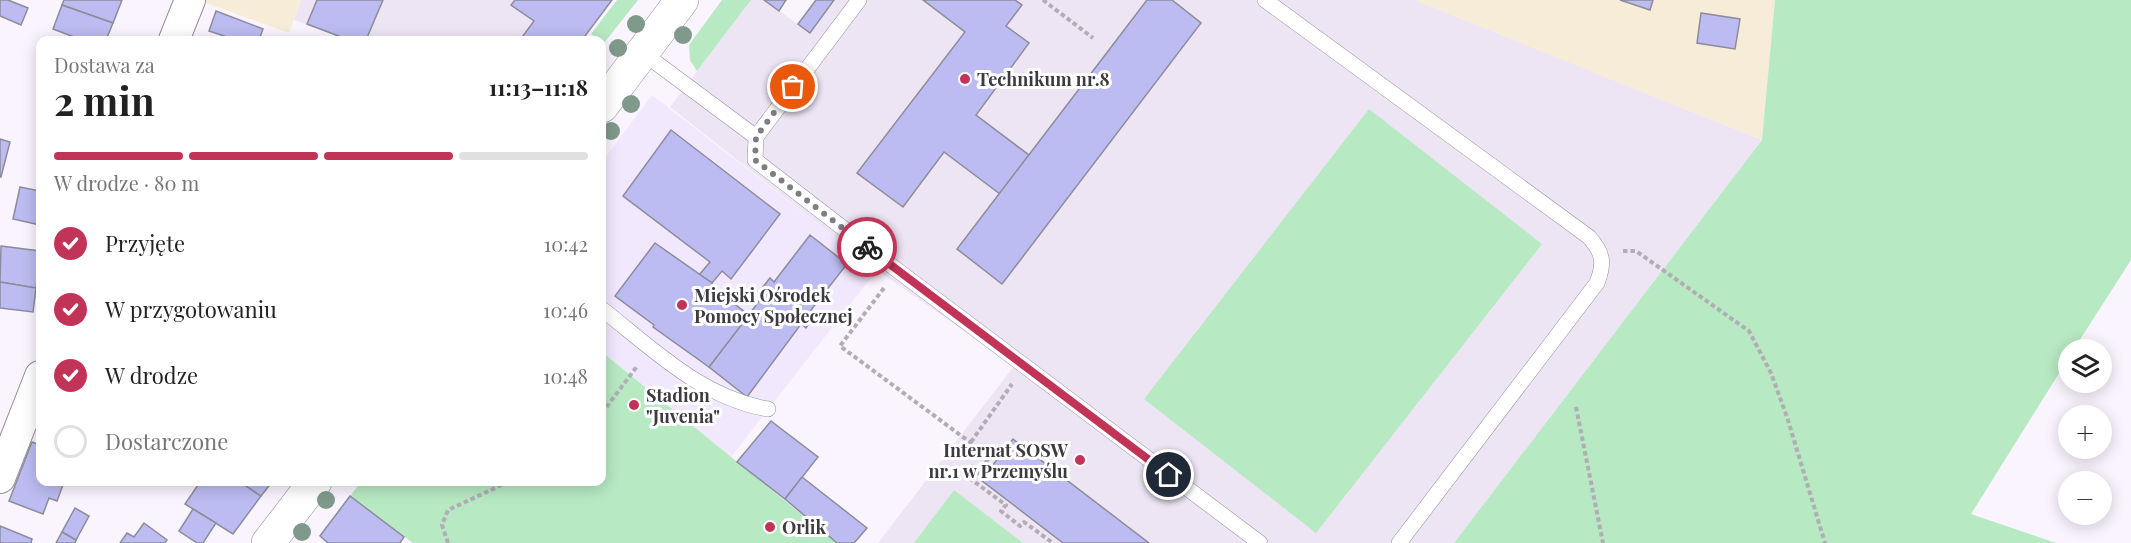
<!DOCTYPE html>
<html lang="pl">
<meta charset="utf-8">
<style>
body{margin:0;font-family:"Playfair Display",serif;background:#f6f6f6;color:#222;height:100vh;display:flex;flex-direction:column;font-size:22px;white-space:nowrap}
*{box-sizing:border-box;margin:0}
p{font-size:20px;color:#767676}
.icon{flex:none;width:33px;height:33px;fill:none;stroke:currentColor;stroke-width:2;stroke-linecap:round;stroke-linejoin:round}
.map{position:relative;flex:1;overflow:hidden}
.sheet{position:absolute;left:36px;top:36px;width:570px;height:450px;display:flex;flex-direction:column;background:#fff;border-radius:12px;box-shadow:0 3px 15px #0003}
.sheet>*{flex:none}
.tools{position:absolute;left:2058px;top:339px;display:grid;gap:12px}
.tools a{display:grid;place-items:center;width:54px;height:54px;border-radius:50%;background:#fff;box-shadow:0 3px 15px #0003;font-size:30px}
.pin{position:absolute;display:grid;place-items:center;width:51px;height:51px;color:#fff;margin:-26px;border:3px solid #fff;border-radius:50%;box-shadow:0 2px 6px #0007}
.courier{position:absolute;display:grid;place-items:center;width:60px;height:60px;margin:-30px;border:4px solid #c23358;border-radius:50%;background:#fff;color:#222;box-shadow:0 2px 8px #0007}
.summary em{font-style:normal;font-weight:700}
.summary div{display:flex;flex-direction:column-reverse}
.summary{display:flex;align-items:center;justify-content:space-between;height:102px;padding:0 18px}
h1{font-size:39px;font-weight:700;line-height:45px}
.bar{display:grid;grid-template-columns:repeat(4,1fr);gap:9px 6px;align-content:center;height:72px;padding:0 18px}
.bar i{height:8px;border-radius:4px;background:#e0e0e0}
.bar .on{background:#c23358}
.bar p{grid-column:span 4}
ol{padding:0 18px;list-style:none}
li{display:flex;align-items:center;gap:18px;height:66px}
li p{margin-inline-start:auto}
li .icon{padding:6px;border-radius:50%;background:#c23358;color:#fff;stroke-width:4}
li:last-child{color:#767676}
li i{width:33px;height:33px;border:3px solid #e0e0e0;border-radius:50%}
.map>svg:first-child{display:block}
.commercial{fill:#f2e8fd}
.industrial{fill:#f6ecd7}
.built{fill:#eee5f4}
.green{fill:#b7e9c2}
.building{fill:#bcbcf2;stroke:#8c8c9a;stroke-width:1.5}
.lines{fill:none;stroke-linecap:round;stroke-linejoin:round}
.lane-casing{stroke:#958e9a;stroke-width:16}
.street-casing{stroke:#958e9a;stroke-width:32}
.secondary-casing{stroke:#958e9a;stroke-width:34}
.path{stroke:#b1acb5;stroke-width:4;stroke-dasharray:4.5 3;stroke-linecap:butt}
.lane{stroke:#fff;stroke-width:15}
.street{stroke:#fff;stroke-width:30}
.secondary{stroke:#fff;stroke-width:33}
.tree{fill:#7f9a8b}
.done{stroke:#807c83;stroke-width:6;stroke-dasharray:0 10.8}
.route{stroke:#c23358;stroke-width:8}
.poi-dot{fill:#c23358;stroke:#fff;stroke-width:2}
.labels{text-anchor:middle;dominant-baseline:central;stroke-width:6;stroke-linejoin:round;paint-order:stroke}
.poi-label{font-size:18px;font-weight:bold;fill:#3e3b40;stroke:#fff;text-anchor:start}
</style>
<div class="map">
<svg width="2131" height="543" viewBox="0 0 2131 543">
<rect width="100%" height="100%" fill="#faf4ff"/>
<polygon class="commercial" points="652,95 877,270 731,457 602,352 602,162"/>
<g class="industrial">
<polygon points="198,0 301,0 289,33"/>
<polygon points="1414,0 1775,0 1762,140"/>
</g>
<g class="built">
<polygon points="301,0 612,0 582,40 349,40 294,20"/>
<polygon points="751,0 764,0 810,33 835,0 1414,0 1762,140 1454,543 878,543 1014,366 877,270 670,107"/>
</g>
<g class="green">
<polygon points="617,0 638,0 604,43 591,34"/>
<polygon points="722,0 751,0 697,71 690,60 689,45"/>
<polygon points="1775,0 2131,0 2131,260 2074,349 2068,350 2068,359 1971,514 2056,543 1454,543 1762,140"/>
<polygon points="1369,109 1542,244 1316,533 1144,399"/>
<polygon points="602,352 837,543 413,543 350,496 361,482 602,482"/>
<polygon points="954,490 1023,543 914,543"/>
</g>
<g class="building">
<polygon points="0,0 8,0 28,8 21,25 0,16"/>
<polygon points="64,0 122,0 113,23 62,5"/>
<polygon points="317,0 383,0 366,40 349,40 307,24"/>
<polygon points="515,0 612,0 582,40 520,40 534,21 511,5"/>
<polygon points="764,0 786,0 779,11"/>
<polygon points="816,0 834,0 810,33 798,24"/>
<polygon points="923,0 1015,0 1022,5 1006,26 1029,43 976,115 1029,155 1000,194 944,152 903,207 857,173 965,32"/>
<polygon points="1147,0 1172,0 1201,23 1002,284 957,249"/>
<polygon points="1620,0 1653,0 1650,10"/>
<polygon points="62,5 113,23 106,40 82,40 53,29"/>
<polygon points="216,11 263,29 259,40 236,40 209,31"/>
<polygon points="1701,13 1740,19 1735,49 1697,43"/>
<polygon points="671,130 780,214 731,279 722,271 712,283 699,275 710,262 623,196"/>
<polygon points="0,139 10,142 1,177 0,177"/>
<polygon points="20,187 40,191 40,225 13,219"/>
<polygon points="810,235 847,264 811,310 816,313 806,328 801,324 747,397 709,367 763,296 759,292 770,278 774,282"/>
<polygon points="655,243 712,283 713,288 749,315 709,367 653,327 654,325 615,296"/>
<polygon points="1,246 40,251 36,288 0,282"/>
<polygon points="0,282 36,288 33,312 0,308"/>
<polygon points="771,421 818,457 785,499 737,462"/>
<polygon points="1013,439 1149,543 1063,543 981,480"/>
<polygon points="32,442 40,445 40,482 64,482 57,501 49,498 43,514 9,501"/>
<polygon points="802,477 867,528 854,543 837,543 785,499"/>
<polygon points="200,482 240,482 261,496 233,534 185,504"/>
<polygon points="240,482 272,482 261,496"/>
<polygon points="350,496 404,537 400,543 328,543 320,536"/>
<polygon points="75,508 89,516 76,540 62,532"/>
<polygon points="193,509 216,523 203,543 197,543 179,531"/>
<polygon points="144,523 167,540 165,543 120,543 127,533 134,537"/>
<polygon points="0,526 32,539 31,543 0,543"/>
<polygon points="62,532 76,540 75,543 56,543"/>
</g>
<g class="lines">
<defs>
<g id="lane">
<path d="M1265,0l324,237c14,16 16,25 8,46l-198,260"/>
<polyline points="643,53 756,137 755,160 897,270 1260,543"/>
<polyline points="756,137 859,0"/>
<path d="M602,309c51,40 100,89 166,100"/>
</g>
<g id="street">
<polyline points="174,40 190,0"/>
<polyline points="0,478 40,376"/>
</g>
<g id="secondary">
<polyline points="602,106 682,0"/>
<polyline points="268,543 315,482"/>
</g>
</defs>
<use href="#lane" class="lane-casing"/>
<use href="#street" class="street-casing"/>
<use href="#secondary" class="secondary-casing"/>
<g class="path">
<polyline points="1043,0 1093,38"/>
<polyline points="1623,251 1636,251 1749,331 1771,373 1787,417 1825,543"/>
<polyline points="884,288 840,346 990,457 972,480 1006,505 1001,511 1020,526 1024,522 1053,543"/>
<polyline points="1576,407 1603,543"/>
<polyline points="602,413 638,365"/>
<polyline points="971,442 1012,384"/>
<polyline points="448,543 442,525 448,510 508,482"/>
</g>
<use href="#lane" class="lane"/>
<use href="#street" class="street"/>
<use href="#secondary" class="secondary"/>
</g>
<g class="tree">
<circle cx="636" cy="24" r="9"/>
<circle cx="683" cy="35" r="9"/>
<circle cx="618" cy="48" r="9"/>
<circle cx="631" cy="104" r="9"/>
<circle cx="611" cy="131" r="9"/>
<circle cx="326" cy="500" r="9"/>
<circle cx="302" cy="532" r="9"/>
</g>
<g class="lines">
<polyline class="done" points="793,87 756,137 755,160 867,247"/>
<polyline class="route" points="867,247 1169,475"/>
</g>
<g class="poi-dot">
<circle cx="965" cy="79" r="6"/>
<circle cx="682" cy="305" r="6"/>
<circle cx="634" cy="405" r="6"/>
<circle cx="1080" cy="460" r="6"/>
<circle cx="770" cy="527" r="6"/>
</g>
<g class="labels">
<g class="poi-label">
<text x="977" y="79">Technikum nr.8</text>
<text x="694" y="295">Miejski Ośrodek<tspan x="694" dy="21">Pomocy Społecznej</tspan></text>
<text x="646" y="395">Stadion<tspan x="646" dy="21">"Juvenia"</tspan></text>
<text x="1068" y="450" text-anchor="end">Internat SOSW<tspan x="1068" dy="21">nr.1 w Przemyślu</tspan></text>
<text x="782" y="527">Orlik</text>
</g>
</g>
</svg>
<div class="tools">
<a><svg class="icon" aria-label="layers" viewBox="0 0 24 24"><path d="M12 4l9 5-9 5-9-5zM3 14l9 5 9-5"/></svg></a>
<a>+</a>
<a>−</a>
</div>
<div class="pin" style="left:793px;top:87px;background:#ea580c"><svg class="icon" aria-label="bag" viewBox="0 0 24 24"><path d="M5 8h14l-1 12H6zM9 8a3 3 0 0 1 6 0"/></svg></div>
<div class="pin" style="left:1169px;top:475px;background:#1f2937"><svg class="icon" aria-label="home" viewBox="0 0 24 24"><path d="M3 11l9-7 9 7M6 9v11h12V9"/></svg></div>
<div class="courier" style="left:867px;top:247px"><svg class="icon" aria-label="bike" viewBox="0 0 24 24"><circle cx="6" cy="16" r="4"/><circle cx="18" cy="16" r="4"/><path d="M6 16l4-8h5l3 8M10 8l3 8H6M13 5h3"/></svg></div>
<section class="sheet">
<div class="summary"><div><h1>2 min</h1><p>Dostawa za</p></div><em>11:13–11:18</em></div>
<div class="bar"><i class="on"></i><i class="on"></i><i class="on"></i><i></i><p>W drodze · 80 m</p></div>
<ol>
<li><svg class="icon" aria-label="check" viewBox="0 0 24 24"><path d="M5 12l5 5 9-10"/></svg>Przyjęte<p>10:42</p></li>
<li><svg class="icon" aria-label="check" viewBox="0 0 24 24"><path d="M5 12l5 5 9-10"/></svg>W przygotowaniu<p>10:46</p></li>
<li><svg class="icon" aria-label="check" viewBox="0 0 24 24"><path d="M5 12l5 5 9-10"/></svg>W drodze<p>10:48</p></li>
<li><i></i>Dostarczone</li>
</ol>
</section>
</div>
